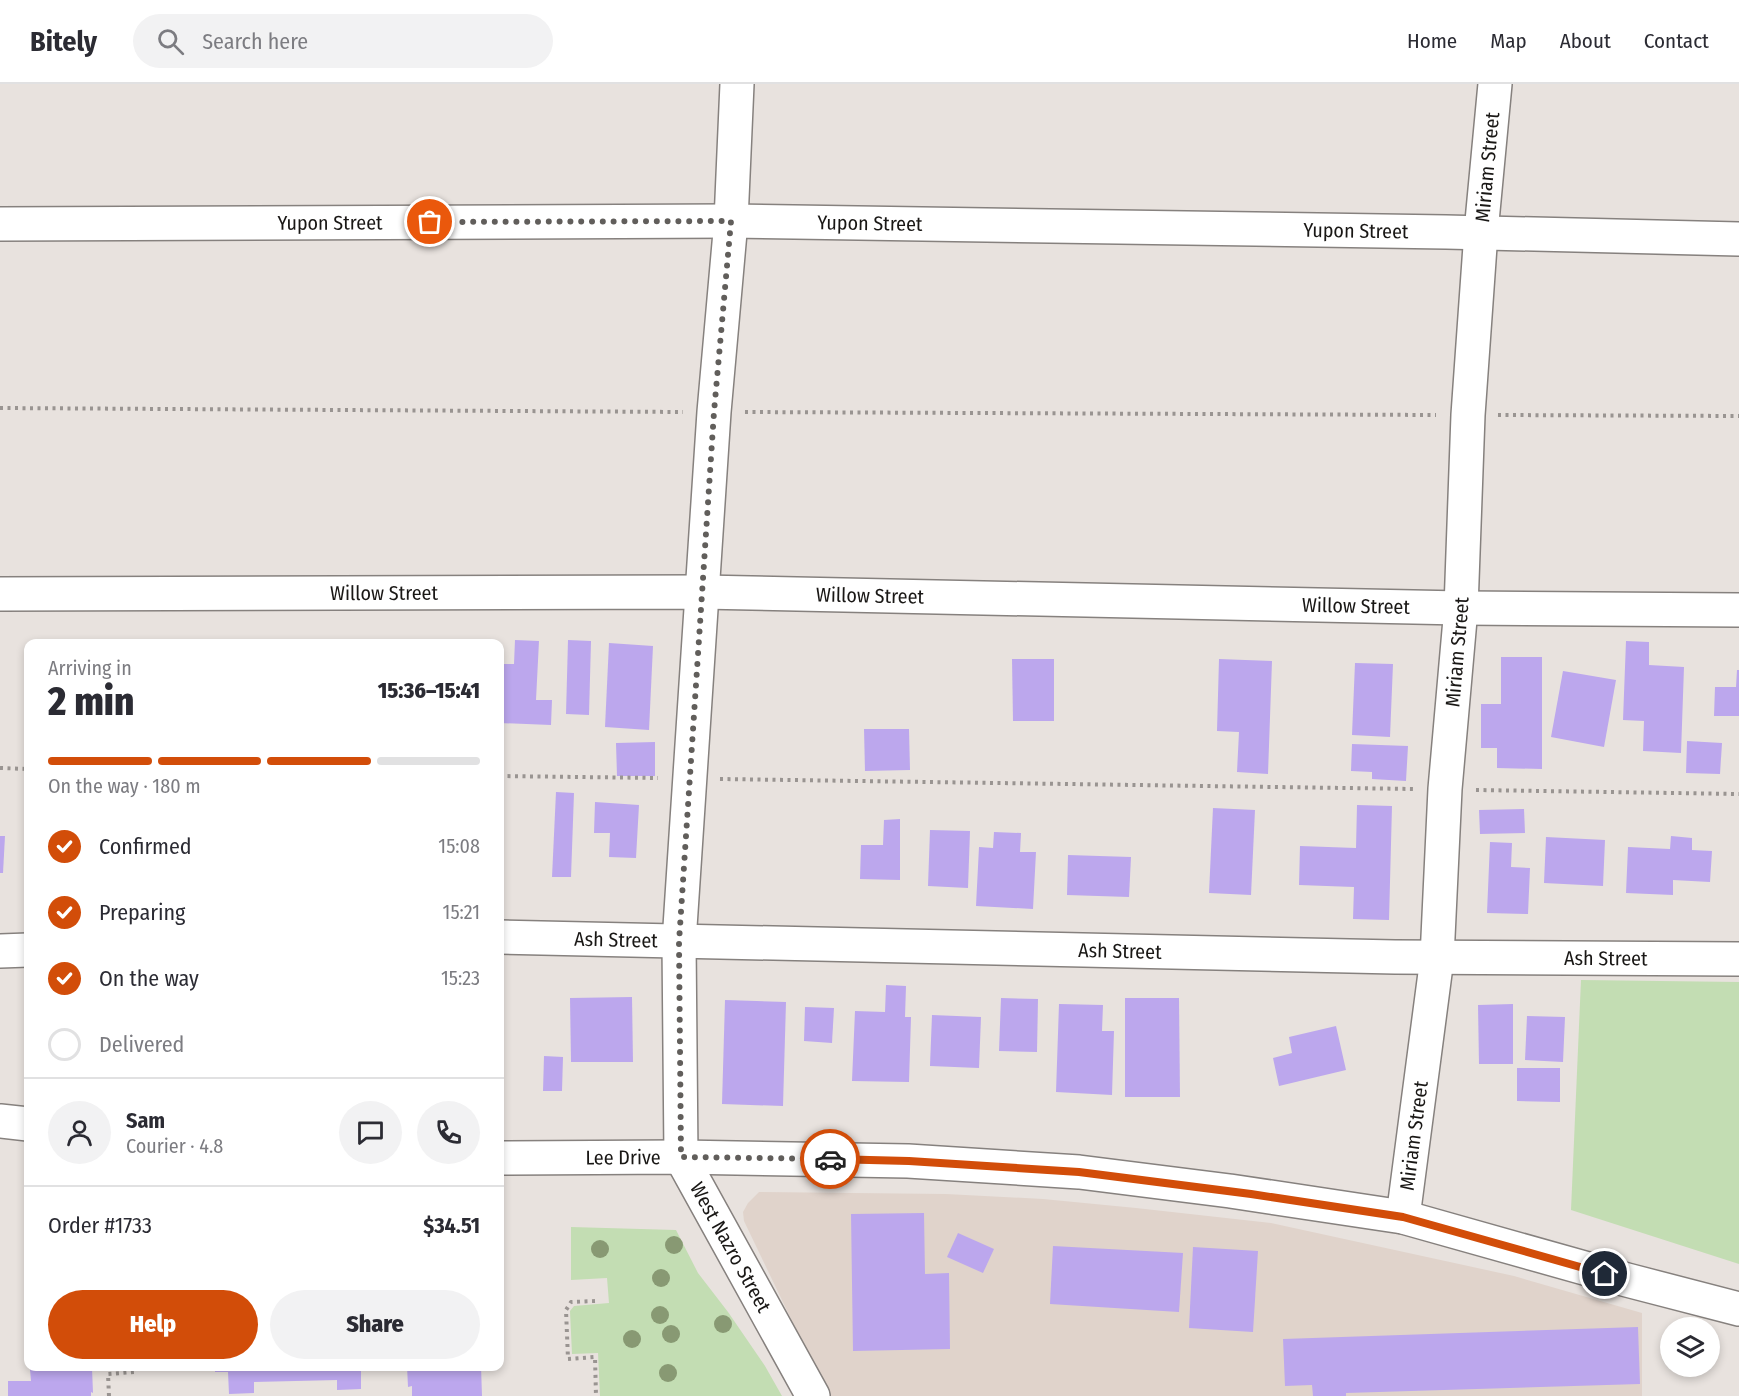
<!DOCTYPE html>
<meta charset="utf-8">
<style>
body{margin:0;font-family:"Fira Sans Condensed",sans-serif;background:#f2f2f3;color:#2b2b33;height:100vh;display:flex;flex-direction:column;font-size:22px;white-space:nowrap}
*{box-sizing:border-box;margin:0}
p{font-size:20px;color:#7c7c81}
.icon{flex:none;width:33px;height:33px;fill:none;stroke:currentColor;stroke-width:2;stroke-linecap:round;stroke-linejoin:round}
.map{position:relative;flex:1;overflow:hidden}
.drawer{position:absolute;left:24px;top:555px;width:480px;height:732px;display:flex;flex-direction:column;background:#fff;border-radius:12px;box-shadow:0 3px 9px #0003}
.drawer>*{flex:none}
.fabs{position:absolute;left:1660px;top:1233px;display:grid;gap:12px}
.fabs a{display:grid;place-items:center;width:60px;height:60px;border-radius:50%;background:#fff;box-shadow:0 3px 9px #0003;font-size:30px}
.pin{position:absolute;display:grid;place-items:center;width:51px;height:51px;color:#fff;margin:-26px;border:3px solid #fff;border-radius:50%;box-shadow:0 2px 6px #0007}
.courier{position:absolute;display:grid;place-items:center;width:60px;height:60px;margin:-30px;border:4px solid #d24d09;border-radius:50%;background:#fff;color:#222;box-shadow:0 2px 8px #0007}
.head em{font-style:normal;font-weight:800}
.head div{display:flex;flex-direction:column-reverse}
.head{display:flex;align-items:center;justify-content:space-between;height:102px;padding:0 24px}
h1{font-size:39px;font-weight:800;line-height:45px}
.bar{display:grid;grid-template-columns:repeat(4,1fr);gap:9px 6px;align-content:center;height:72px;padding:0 24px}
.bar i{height:8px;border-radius:4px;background:#e1e1e2}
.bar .selected{background:#d24d09}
.bar p{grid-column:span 4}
.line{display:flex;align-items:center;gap:15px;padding:0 24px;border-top:2px solid #e1e1e2}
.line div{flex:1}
.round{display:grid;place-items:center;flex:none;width:63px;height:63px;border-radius:32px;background:#f2f2f3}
ol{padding:0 24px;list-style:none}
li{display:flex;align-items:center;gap:18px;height:66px}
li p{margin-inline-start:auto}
li .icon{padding:6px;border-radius:50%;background:#d24d09;color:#fff;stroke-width:4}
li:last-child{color:#7c7c81}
li i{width:33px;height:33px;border:3px solid #e1e1e2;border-radius:50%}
.primary-button{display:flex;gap:12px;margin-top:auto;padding:12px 24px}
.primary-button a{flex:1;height:69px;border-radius:36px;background:#d24d09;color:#fff;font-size:24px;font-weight:800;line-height:69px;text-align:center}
.primary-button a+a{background:#f2f2f3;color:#2b2b33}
header{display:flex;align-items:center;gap:36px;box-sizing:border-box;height:84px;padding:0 30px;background:#fff;border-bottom:2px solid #e1e1e2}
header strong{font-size:28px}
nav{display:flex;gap:33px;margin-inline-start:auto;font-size:21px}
.search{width:420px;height:54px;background:#f2f2f3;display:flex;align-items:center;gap:15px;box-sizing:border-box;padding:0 21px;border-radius:33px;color:#7c7c81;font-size:22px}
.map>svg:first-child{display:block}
.built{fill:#e0d3cb}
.green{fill:#c3ddb3}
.building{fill:#bca7ed}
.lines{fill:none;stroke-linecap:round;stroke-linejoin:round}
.minor-casing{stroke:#86817e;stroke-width:36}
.major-casing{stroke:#86817e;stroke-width:36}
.path{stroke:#999491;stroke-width:4;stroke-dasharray:3 4.5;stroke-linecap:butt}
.minor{stroke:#fff;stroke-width:33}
.major{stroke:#fff;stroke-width:33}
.tree{fill:#889973}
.done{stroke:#615e5b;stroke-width:6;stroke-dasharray:0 10.8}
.route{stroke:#d24d09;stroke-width:8}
.labels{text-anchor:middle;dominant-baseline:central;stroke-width:4.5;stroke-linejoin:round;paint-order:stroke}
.street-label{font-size:20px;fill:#191715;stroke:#fff}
</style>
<header>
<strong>Bitely</strong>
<div class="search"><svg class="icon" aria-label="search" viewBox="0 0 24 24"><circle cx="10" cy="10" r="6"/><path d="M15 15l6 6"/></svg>Search here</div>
<nav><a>Home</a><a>Map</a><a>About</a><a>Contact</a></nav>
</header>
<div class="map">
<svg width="1739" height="1312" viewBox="0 0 1739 1312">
<rect width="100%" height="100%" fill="#e8e2de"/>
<polygon class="built" points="759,1108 946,1110 1043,1115 1136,1124 1271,1139 1514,1192 1642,1229 1642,1312 828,1312 744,1137 743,1128 748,1119"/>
<g class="green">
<polygon points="1581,896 1739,898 1739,1180 1571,1126"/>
<polygon points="571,1143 676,1146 698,1189 728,1228 765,1282 782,1312 600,1312 598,1269 572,1270 570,1227 574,1222 609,1219 607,1194 571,1196"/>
</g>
<g class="building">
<polygon points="515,556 539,557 536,616 552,616 551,641 500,639 500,580 514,580"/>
<polygon points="568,556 591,557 589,631 566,630"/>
<polygon points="1626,557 1649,558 1649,581 1684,583 1681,669 1643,667 1644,637 1623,636"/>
<polygon points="609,559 653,562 649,646 605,643"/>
<polygon points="1501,573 1542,573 1542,685 1497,684 1497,664 1481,664 1481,620 1501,620"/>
<polygon points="1012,575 1054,575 1054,637 1013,637"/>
<polygon points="1219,575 1272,577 1268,690 1237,688 1239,648 1217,647"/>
<polygon points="1355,579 1393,580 1390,653 1352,651"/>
<polygon points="1737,586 1739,586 1739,632 1714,632 1715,603 1736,603"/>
<polygon points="1563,587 1616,596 1604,663 1551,653"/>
<polygon points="864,645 909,645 910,686 865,687"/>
<polygon points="1687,657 1722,659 1720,690 1686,689"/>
<polygon points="655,658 655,692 617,692 616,659"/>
<polygon points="1352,660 1408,662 1406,697 1372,695 1372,688 1351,687"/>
<polygon points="556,708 574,709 571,793 552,793"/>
<polygon points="595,718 639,721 636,774 609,773 610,749 594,749"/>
<polygon points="1357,721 1392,722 1389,836 1353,835 1354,803 1299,801 1300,762 1356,764"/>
<polygon points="1213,724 1255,726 1251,811 1209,809"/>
<polygon points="1524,725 1525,749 1480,750 1479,726"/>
<polygon points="900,735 900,796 860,795 861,761 883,761 884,736"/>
<polygon points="930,746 970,747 968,804 928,802"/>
<polygon points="994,748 1021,749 1020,768 1036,768 1033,825 976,822 979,763 993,764"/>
<polygon points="0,752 5,752 3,789 0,789"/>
<polygon points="1671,752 1692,754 1692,766 1712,767 1710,798 1673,796 1673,811 1626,809 1628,763 1670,765"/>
<polygon points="1546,753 1605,756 1603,802 1544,799"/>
<polygon points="1490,758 1512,759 1511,783 1530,784 1528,830 1487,829"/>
<polygon points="1068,771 1131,773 1129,813 1067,811"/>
<polygon points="886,901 906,902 905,933 911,933 909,998 852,997 855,927 885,928"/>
<polygon points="632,913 633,978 571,978 570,914"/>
<polygon points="1001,914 1038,915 1037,968 999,967"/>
<polygon points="1125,914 1179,914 1180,1013 1125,1013"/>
<polygon points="725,916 786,918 783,1022 722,1020"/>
<polygon points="1059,920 1103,921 1102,947 1114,947 1112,1011 1056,1008"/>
<polygon points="1513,920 1513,980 1479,980 1478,921"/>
<polygon points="805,923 834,924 832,959 804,957"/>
<polygon points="932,931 981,933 979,984 930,982"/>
<polygon points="1527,932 1565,933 1563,978 1525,976"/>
<polygon points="1336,942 1346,986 1279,1002 1273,974 1292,969 1289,953"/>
<polygon points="544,972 563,973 562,1007 543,1007"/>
<polygon points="1517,984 1560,984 1560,1018 1517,1017"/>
<polygon points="924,1129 925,1190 949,1189 950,1265 853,1267 851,1130"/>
<polygon points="958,1149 994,1165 983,1189 947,1173"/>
<polygon points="1053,1162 1183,1169 1179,1228 1050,1220"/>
<polygon points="1193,1163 1258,1167 1253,1248 1189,1244"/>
<polygon points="1638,1243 1640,1300 1346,1309 1346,1312 1313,1312 1312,1301 1285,1302 1283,1255"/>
<polygon points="215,1282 361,1282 361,1305 337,1306 337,1296 254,1298 254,1309 229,1310 228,1288 215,1288"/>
<polygon points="407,1282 481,1282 482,1312 412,1312 412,1302 408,1303"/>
<polygon points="92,1284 93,1309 91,1308 91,1312 8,1312 8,1297 31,1297 30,1285"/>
</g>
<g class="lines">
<defs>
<g id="minor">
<path id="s1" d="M737,0l-6,137 -17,191 -35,530 2,215 132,239"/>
<path id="s2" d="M0,140l731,-3 715,11 293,7"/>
<path id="s3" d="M0,510l702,-2 759,16 278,2"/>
<path id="s4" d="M500,853l895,20 344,2"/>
<polyline points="0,867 28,866"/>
<path id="s5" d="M1403,1133l34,-259 8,-169 16,-181 7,-193 13,-183 14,-148"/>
</g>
<g id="major">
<polyline points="0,1037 28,1040"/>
<path id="s6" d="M500,1074l181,-1 227,4 171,11 151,19 173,26 224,63 112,29"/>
</g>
</defs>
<use href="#minor" class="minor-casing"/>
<use href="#major" class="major-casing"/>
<g class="path">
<polyline points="0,324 683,328"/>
<polyline points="745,328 1436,331"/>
<polyline points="1498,331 1739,332"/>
<polyline points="0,684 28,685"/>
<polyline points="500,692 658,694"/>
<polyline points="720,695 1414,705"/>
<polyline points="1476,706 1739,710"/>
<polyline points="595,1217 571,1218 566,1226 568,1275 595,1273 596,1312"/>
<polyline points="109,1312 108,1290 134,1288"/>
</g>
<use href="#minor" class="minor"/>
<use href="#major" class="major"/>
</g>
<g class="tree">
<circle cx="674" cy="1161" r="9"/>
<circle cx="600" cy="1165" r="9"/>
<circle cx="661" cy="1194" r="9"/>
<circle cx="660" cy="1231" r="9"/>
<circle cx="723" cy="1240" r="9"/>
<circle cx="671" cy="1250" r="9"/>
<circle cx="632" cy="1255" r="9"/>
<circle cx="668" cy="1289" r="9"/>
</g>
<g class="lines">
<polyline class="done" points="430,138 731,137 714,328 679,858 681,1073 830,1075"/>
<polyline class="route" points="830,1075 909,1077 1079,1088 1251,1110 1403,1133 1605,1190"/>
</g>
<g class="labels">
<g class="street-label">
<text stroke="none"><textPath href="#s5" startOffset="1054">Miriam Street</textPath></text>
<text stroke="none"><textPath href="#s2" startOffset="330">Yupon Street</textPath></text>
<text stroke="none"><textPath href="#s2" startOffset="870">Yupon Street</textPath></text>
<text stroke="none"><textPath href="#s2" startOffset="1356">Yupon Street</textPath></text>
<text stroke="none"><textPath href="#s3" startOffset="384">Willow Street</textPath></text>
<text stroke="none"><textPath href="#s3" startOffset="870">Willow Street</textPath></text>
<text stroke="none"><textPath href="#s3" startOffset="1356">Willow Street</textPath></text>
<text stroke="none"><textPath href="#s5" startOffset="568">Miriam Street</textPath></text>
<text stroke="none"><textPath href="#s4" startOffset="116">Ash Street</textPath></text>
<text stroke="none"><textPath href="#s4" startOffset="620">Ash Street</textPath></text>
<text stroke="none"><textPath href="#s4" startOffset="1106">Ash Street</textPath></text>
<text stroke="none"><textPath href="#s5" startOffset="82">Miriam Street</textPath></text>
<text stroke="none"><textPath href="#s6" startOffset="123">Lee Drive</textPath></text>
<text stroke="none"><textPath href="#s1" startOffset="1178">West Nazro Street</textPath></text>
</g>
</g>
</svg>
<div class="fabs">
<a><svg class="icon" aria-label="layers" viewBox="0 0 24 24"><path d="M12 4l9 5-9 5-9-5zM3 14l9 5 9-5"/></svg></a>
</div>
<div class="pin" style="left:430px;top:138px;background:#ea580c"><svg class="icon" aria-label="bag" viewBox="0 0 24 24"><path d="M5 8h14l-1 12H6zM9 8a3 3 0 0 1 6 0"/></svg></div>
<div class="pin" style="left:1605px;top:1190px;background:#1f2937"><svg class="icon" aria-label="home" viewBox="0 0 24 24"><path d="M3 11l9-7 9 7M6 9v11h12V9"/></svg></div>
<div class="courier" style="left:830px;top:1075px"><svg class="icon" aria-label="car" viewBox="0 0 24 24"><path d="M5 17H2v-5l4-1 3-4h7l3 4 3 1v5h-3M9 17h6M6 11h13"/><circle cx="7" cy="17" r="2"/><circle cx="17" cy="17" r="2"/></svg></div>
<section class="drawer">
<div class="head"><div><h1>2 min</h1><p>Arriving in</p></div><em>15:36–15:41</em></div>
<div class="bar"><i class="selected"></i><i class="selected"></i><i class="selected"></i><i></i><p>On the way · 180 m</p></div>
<ol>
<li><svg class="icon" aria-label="check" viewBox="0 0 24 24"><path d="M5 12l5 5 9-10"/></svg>Confirmed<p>15:08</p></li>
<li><svg class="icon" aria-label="check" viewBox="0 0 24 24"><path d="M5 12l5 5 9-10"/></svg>Preparing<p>15:21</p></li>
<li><svg class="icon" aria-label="check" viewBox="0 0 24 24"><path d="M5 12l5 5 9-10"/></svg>On the way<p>15:23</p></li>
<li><i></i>Delivered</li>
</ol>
<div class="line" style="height:108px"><a class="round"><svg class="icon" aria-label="person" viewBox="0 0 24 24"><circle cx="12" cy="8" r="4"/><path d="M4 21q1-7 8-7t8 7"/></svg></a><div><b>Sam</b><p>Courier · 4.8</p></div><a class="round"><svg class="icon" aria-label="chat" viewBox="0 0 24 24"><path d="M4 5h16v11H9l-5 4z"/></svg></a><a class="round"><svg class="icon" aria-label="phone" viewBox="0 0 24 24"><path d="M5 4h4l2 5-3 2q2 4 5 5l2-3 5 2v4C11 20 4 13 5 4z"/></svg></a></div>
<div class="line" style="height:78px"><div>Order #1733</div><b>$34.51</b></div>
<div class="primary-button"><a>Help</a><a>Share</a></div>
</section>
</div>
